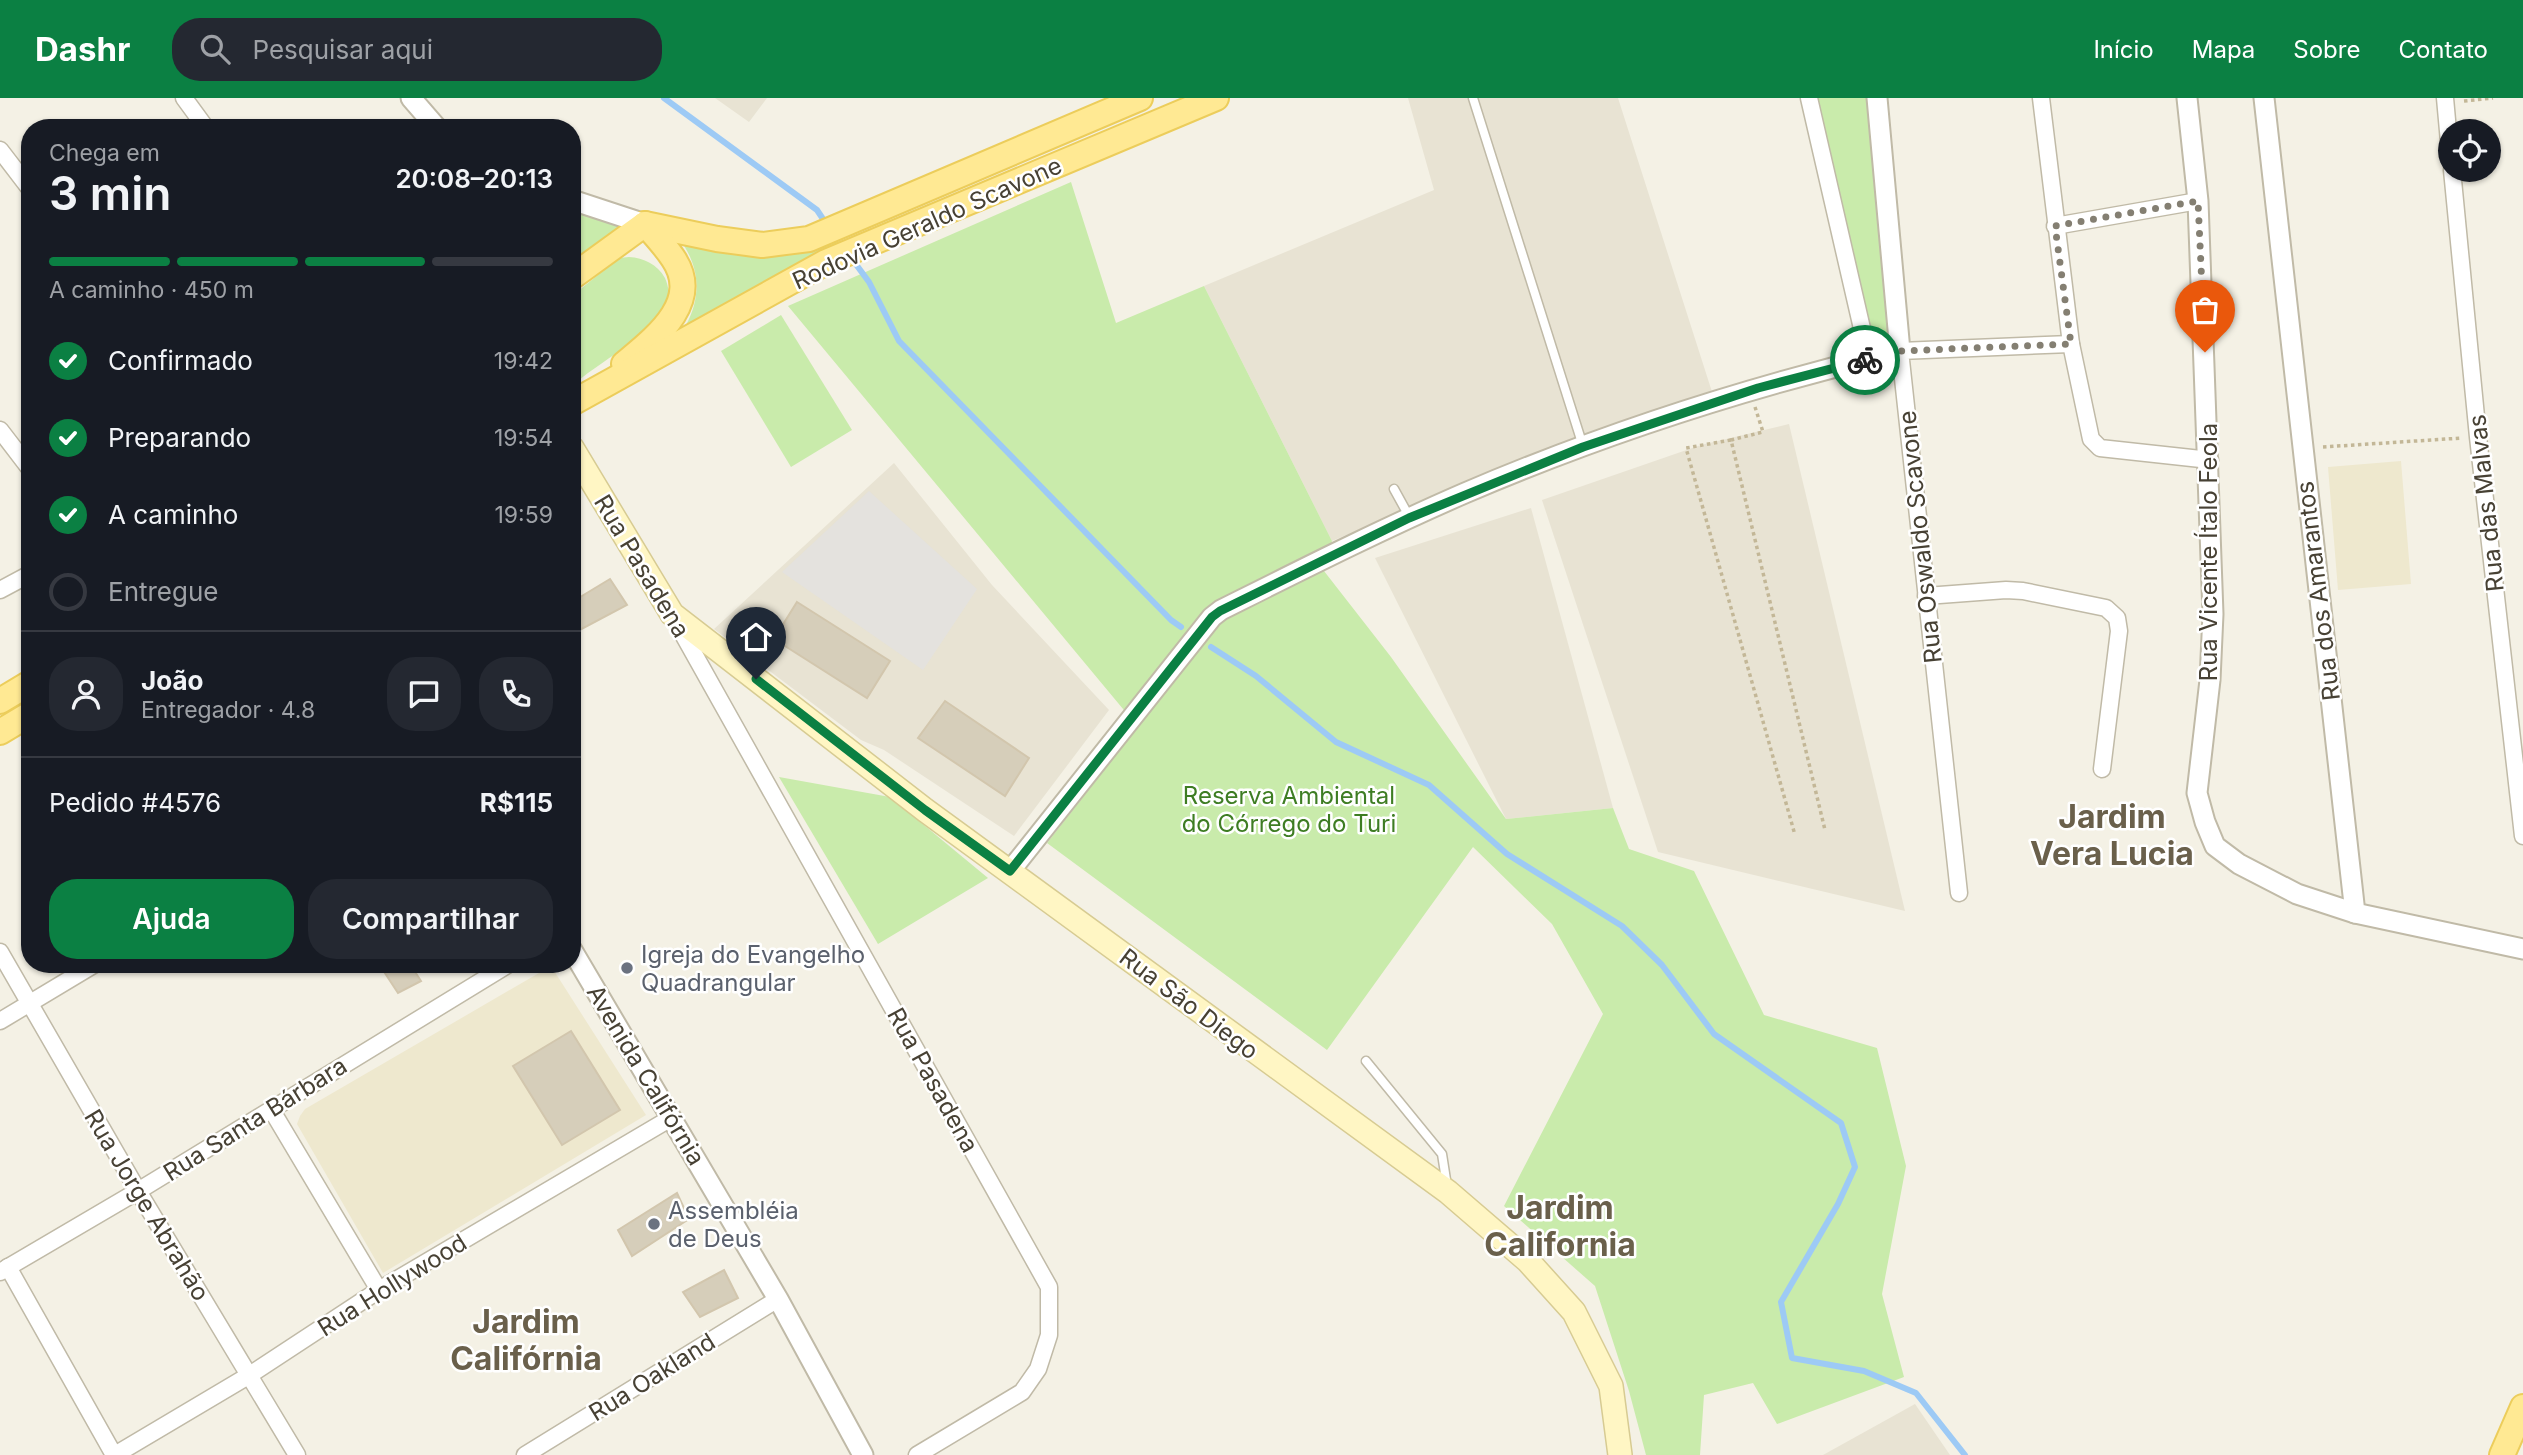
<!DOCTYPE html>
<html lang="pt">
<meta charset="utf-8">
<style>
body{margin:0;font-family:Inter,sans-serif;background:#242831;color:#f1f3f6;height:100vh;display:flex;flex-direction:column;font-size:26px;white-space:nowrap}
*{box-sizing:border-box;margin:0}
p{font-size:23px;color:#9ea1a6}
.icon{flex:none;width:38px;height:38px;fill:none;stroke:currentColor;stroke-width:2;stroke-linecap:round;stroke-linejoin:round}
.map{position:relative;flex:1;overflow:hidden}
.side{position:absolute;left:21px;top:21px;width:560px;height:854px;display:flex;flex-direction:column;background:#171b24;border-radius:28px;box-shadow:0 2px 5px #0004}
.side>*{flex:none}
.tools{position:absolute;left:2438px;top:21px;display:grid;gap:14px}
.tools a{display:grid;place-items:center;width:63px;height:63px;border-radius:50%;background:#171b24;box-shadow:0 2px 5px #0004;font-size:35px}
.pin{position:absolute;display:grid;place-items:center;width:60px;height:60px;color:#fff;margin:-72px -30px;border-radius:50% 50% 50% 0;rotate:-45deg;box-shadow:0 0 7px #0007}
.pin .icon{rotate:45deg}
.courier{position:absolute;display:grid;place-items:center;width:70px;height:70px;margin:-35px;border:5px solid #0b8043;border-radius:50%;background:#fff;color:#222;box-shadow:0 2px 9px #0007}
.overview em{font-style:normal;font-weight:600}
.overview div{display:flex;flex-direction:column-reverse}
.overview{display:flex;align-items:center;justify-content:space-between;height:119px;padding:0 28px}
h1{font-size:46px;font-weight:600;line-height:52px}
.bar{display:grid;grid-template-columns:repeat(4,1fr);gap:10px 7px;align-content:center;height:84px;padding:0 28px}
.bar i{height:9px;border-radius:5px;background:#363941}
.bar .selected{background:#0b8043}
.bar p{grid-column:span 4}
.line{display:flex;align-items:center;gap:18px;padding:0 28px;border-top:2px solid #363941}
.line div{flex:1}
.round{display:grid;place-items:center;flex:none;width:74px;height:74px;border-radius:28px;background:#242831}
ol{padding:0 28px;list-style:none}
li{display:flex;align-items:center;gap:21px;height:77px}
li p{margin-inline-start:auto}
li .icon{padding:7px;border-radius:50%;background:#0b8043;color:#fff;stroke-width:4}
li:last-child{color:#9ea1a6}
li i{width:38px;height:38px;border:4px solid #363941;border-radius:50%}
.cta{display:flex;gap:14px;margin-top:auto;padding:14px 28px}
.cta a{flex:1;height:80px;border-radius:28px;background:#0b8043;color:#fff;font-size:28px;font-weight:600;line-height:80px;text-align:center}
.cta a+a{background:#242831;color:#f1f3f6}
header{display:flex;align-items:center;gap:42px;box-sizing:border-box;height:98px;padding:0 35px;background:#0b8043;color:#fff}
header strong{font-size:33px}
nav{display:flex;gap:38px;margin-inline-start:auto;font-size:24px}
.search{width:490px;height:63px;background:#242831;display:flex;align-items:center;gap:18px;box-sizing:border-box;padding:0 24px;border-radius:28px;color:#9ea1a6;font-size:26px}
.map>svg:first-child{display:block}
.residential{fill:#e8e3d3}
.education{fill:#eee8ce}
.green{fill:#c9ebab}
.parking{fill:#e4e2de}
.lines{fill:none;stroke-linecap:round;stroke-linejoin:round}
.stream{stroke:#9dcaf5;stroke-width:6}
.building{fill:#d6ceba;stroke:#d2c6ad;stroke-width:2}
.service-casing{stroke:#c0baa7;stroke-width:11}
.minor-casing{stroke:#c0baa7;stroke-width:19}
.tertiary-casing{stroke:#c0baa7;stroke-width:23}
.secondary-casing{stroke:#d7cb92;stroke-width:26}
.primary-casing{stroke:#eccd5b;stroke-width:28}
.path{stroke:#c3b797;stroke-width:3.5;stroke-dasharray:3.5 3.5;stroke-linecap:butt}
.service{stroke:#fff;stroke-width:8}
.minor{stroke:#fff;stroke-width:16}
.tertiary{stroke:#fff;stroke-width:19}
.secondary{stroke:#fff6c4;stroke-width:23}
.primary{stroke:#ffe993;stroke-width:24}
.done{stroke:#847f72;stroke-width:7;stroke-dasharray:0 12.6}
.route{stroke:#0b8043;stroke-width:9}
.worship-dot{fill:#6b7280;stroke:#fff;stroke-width:2.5}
.labels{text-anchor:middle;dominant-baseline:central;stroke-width:5;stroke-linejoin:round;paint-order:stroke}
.street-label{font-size:24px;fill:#474134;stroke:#fff}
.park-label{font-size:24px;fill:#3e7d23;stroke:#fff}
.worship-label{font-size:24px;fill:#5b616d;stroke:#fff;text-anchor:start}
.district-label{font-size:32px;font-weight:bold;fill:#6a604b;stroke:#fff}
</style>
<header>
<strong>Dashr</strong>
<div class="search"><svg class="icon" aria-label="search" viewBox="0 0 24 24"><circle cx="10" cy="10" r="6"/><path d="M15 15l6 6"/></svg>Pesquisar aqui</div>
<nav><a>Início</a><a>Mapa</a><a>Sobre</a><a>Contato</a></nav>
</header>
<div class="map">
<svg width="2523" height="1357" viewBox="0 0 2523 1357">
<rect width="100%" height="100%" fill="#f4f1e5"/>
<g class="residential">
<polygon points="715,0 767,0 749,24"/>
<polygon points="1408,0 1618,0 1713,297 1513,367 1332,443 1204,188 1434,92"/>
<polygon points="1789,326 1905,813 1658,754 1542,402 1701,347"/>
<polygon points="894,365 992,487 1109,612 1014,738 884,652 861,642 714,531"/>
<polygon points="1531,410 1613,710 1506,721 1375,460"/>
<polygon points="1915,1306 1950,1357 1823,1357"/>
</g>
<g class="education">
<polygon points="2401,363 2411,486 2338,492 2328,369"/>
<polygon points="551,868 646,1017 383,1175 297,1026 300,1018 305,1011"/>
</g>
<g class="green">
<polygon points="1809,0 1877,0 1900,253 1869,261"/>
<polygon points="1071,84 1116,225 1204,188 1332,443 1324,473 1391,559 1506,721 1613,710 1629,751 1694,773 1764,917 1877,950 1906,1068 1882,1196 1904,1279 1777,1326 1753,1285 1704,1297 1700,1357 1646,1357 1629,1293 1595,1188 1504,1108 1603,916 1552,826 1473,749 1327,952 1047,745 1138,629 788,208"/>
<polygon points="572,108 623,130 572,163"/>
<path d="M677,138l142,11 25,-7 -158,85c17,-31 13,-62 -9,-89z"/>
<path d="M629,159c15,1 28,7 36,21 4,9 6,22 1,32 -14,24 -70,54 -94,76v-90l47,-38z"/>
<polygon points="781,217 852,332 791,369 721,253"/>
<polygon points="779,679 890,699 988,780 878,846"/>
</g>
<polygon class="parking" points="869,393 977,491 923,572 782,474"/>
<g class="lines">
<g class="stream">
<polyline points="664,0 817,112 823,121"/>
<polyline points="855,165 869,184 899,243 1171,522 1181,529"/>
<polyline points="1211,549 1256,578 1336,644 1429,687 1507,756 1622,828 1662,867 1714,936 1841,1025 1855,1069 1838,1106 1781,1204 1792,1260 1864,1273 1916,1295 1965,1357"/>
</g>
</g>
<g class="building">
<polygon points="610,481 627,507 572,536 572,504"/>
<polygon points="797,504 890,563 867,600 774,541"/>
<polygon points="945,603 1029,660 1005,698 918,640"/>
<polygon points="379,866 410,866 421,883 398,895"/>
<polygon points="571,933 620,1012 562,1047 513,968"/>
<polygon points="677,1095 689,1121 632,1158 618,1132"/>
<polygon points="724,1172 738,1200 700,1219 683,1194"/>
</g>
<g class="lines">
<defs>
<g id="service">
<polyline points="1473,0 1583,348"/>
<polyline points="1394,391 1410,420"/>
<polyline points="1366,963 1442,1056 1447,1088"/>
</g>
<g id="minor">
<polyline points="184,0 206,30"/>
<polyline points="1809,0 1869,261"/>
<polyline points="2041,0 2071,246 2091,341 2100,350 2210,362"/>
<polyline points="2445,0 2450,55"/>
<polyline points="0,52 30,91"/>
<polyline points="2452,72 2478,339 2523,738"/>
<polyline points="2055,128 2198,103"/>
<polyline points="0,332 30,371"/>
<polyline points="0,492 30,476"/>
<polyline points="1926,498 2006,492 2023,493 2106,510 2117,520 2119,533 2102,671"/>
<polyline points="675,522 1049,1189 1049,1237 1038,1271 1022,1294 917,1357"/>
<polyline points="1959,795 1900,253 2071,246"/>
<polyline points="0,854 138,1093 297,1357"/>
<polyline points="0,923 95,866"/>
<polyline points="271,1011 379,1192"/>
<polyline points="8,1169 114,1357"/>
<polyline points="0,1174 138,1093 509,866"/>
<polyline points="115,1357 248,1278 379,1192 671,1020"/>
<polyline points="525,1357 778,1201"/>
</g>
<g id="tertiary">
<polyline points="411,0 437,30"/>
<polyline points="2187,0 2198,103 2213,516 2210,582 2197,695 2205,724 2215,748 2239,766 2297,796 2355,815"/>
<polyline points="2264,0 2355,815 2523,851"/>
<polyline points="572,102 645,126"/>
<path d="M1010,773l202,-254 9,-7c80,-40 161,-81 244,-117 140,-60 287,-107 435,-142l-23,-253"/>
<polyline points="572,852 778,1201 863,1357"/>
</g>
<polyline id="secondary" points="572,350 672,516 925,712 1448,1094 1528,1163 1574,1214 1611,1288 1620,1357"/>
<g id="primary">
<polyline points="572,179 645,126 717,141 762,147 809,141 1140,0"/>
<path d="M624,266c31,-26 79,-62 49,-106 -8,-12 -18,-23 -28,-34"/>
<polyline points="572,305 826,164 1216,0"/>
<polyline points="0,603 30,585"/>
<polyline points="0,634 30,616"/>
<polyline points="2502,1357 2523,1309"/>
</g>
</defs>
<use href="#service" class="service-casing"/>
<use href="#minor" class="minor-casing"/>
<use href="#tertiary" class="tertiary-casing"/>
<use href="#secondary" class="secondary-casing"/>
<use href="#primary" class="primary-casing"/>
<g class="path">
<polyline points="2464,3 2493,0"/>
<polyline points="1755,309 1763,334 1731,342 1825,732"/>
<polyline points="1731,342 1686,350 1795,737"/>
<polyline points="2323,349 2462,340"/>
</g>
<use href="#service" class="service"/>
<use href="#minor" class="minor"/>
<use href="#tertiary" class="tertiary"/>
<use href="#secondary" class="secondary"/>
<use href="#primary" class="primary"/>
</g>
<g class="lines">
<polyline class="done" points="1865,262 1900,253 2071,246 2055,128 2198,103 2205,254"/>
<polyline class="route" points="756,581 925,712 1010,773 1212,519 1220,513 1409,420 1583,349 1758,290 1865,262"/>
</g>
<g class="worship-dot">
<circle cx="627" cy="870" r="7"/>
<circle cx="654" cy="1126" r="7"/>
</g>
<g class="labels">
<g class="street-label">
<text transform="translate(927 125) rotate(-24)">Rodovia Geraldo Scavone</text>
<text transform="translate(2486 405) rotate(-96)">Rua das Malvas</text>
<text transform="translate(1920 439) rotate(-96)">Rua Oswaldo Scavone</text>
<text transform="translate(2208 454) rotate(-90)">Rua Vicente Ítalo Feola</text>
<text transform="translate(642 468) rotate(59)">Rua Pasadena</text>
<text transform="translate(2318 493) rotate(-97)">Rua dos Amarantos</text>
<text transform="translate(1189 906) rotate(37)">Rua São Diego</text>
<text transform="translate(646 977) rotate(59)">Avenida Califórnia</text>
<text transform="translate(933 982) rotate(61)">Rua Pasadena</text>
<text transform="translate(255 1021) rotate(-32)">Rua Santa Bárbara</text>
<text transform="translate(147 1107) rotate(59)">Rua Jorge Abrahão</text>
<text transform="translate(392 1187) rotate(-32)">Rua Hollywood</text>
<text transform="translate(652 1279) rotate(-32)">Rua Oakland</text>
</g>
<g class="park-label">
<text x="1289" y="697">Reserva Ambiental<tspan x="1289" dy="28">do Córrego do Turi</tspan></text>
</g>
<g class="worship-label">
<text x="641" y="856">Igreja do Evangelho<tspan x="641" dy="28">Quadrangular</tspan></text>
<text x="668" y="1112">Assembléia<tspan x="668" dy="28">de Deus</tspan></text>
</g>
<g class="district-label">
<text x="2112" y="718">Jardim<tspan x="2112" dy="37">Vera Lucia</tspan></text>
<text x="1560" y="1109">Jardim<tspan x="1560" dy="37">California</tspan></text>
<text x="526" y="1223">Jardim<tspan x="526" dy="37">Califórnia</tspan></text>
</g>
</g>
</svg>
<div class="tools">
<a><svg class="icon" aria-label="locate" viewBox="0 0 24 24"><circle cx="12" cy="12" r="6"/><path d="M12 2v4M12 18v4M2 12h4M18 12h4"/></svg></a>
</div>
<div class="pin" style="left:2205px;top:254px;background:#ea580c"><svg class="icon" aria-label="bag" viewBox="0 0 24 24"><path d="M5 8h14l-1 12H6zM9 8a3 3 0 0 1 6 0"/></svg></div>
<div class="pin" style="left:756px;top:581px;background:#1f2937"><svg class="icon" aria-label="home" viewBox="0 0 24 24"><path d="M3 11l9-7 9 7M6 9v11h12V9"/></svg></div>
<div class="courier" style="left:1865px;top:262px"><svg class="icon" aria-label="bike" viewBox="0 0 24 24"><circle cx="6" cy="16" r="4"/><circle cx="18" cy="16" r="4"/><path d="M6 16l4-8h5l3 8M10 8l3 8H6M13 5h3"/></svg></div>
<section class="side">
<div class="overview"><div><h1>3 min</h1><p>Chega em</p></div><em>20:08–20:13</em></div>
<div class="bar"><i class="selected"></i><i class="selected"></i><i class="selected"></i><i></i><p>A caminho · 450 m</p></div>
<ol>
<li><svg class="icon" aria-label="check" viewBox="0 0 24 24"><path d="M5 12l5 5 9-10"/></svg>Confirmado<p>19:42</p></li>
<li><svg class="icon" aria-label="check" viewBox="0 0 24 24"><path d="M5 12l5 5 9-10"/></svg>Preparando<p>19:54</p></li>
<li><svg class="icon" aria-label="check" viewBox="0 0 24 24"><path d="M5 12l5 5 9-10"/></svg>A caminho<p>19:59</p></li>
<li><i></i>Entregue</li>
</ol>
<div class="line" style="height:126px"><a class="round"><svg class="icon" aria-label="person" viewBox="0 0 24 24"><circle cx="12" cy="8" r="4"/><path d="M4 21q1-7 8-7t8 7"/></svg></a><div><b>João</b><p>Entregador · 4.8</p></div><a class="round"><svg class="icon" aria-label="chat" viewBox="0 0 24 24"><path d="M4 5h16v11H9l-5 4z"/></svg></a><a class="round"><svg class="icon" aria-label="phone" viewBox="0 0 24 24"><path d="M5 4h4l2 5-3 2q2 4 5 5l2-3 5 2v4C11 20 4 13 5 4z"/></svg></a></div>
<div class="line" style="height:91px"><div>Pedido #4576</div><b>R$115</b></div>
<div class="cta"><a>Ajuda</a><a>Compartilhar</a></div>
</section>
</div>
